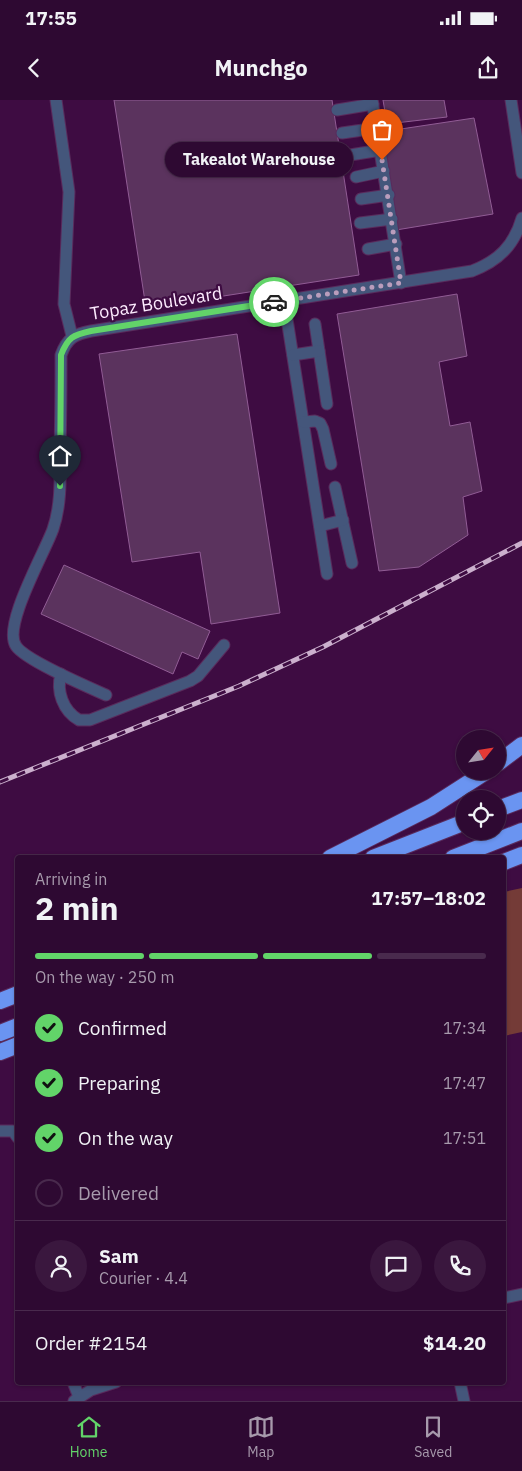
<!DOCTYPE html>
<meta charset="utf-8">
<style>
body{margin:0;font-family:"IBM Plex Sans",sans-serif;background:#3a173e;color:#f1f3f6;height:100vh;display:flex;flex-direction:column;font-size:19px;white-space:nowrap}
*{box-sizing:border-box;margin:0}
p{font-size:16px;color:#a79aac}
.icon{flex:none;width:28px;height:28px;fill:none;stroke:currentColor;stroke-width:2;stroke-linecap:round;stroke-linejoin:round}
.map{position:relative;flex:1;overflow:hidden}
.panel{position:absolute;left:15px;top:755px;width:491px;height:530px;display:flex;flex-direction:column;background:#2e0932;border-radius:5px;box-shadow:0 1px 4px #0004,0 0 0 1px #492a4d}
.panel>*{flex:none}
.needle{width:32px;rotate:60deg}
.fabs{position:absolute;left:456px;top:630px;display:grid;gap:10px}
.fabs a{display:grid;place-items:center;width:50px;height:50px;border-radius:50%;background:#2e0932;box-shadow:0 1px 4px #0004,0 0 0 1px #492a4d;font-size:25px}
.pin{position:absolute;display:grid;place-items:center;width:42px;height:42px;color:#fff;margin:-51px -21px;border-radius:50% 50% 50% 0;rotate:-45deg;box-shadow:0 0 5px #0007}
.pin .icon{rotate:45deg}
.courier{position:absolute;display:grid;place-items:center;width:50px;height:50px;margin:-25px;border:4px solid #62d469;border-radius:50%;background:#fff;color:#222;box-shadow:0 1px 6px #0007}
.bubble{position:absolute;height:35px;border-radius:18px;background:#2e0932;box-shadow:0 1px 4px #0004,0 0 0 1px #492a4d;font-size:16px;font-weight:700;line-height:35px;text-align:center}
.head em{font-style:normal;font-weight:700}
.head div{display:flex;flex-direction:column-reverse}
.head{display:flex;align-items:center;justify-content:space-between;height:85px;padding:0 20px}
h1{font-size:32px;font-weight:700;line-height:38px}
.bar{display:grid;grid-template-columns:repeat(4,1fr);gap:8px 5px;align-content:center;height:60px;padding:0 20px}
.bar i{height:6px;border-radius:4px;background:#492a4d}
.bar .on{background:#62d469}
.bar p{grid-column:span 4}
.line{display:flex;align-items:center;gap:12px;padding:0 20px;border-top:1px solid #492a4d}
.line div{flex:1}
.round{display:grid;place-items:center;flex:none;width:52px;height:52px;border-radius:26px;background:#3a173e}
ol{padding:0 20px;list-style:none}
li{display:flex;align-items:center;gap:15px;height:55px}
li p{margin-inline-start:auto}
li .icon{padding:5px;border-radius:50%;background:#62d469;color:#111;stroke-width:4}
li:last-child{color:#a79aac}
li i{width:28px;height:28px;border:2px solid #492a4d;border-radius:50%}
.status{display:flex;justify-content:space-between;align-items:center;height:35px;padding:0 25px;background:#2e0932;direction:ltr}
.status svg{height:14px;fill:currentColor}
header{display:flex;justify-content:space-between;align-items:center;height:65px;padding:0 20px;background:#2e0932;font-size:22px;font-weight:700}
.dock{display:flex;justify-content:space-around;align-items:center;height:70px;border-top:1px solid #492a4d;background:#2e0932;font-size:14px;color:#a79aac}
.dock a{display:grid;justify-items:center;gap:2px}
.dock .on{color:#62d469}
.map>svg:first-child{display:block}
.green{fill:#743b37}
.building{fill:#5b335e;stroke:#915c95}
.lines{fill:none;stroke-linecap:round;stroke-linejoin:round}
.minor-casing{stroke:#592b5c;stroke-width:13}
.highway-casing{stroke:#592b5c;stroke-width:18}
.minor{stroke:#44567b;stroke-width:11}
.highway{stroke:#6a94f1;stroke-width:16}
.rail-casing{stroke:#cbb0cd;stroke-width:5}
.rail{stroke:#3e0c42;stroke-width:3;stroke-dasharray:9;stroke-linecap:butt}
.done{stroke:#ba9dbc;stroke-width:5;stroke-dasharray:0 9}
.route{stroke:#62d469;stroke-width:6}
.labels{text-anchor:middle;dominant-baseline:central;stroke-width:4.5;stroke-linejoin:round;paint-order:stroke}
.street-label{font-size:18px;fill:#fdebfe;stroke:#3e0c42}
</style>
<div class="status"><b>17:55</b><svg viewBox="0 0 49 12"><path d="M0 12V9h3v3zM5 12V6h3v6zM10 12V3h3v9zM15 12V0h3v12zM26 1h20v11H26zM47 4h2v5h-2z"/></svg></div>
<header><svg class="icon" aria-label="back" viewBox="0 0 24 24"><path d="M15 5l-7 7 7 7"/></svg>Munchgo<svg class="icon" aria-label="share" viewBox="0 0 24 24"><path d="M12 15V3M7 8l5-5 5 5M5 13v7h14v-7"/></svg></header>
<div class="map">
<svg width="522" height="1301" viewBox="0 0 522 1301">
<rect width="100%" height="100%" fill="#3e0c42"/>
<polygon class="green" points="522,788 522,932 504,936 504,792"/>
<g class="building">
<polygon points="114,0 332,0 359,175 146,208"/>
<polygon points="383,0 444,0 447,17 387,24"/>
<polygon points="474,18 493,114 396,130 381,32"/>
<polygon points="457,194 467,256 439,262 450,326 470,322 482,391 463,397 468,435 419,467 379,471 337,214"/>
<polygon points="237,234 280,513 211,524 200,452 132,462 99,254"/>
<polygon points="64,465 210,531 198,559 182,552 173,574 41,514"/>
</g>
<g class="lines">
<defs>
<g id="minor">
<polyline points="56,0 69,92 64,204 72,236"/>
<polyline points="372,0 401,183"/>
<polyline points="511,0 522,73"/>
<polyline points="337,10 373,4"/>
<polyline points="342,33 377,28"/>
<polyline points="344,56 381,50"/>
<polyline points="356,77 384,71"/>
<polyline points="361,99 389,95"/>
<polyline points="360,123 392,119"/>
<polyline points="368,149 396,144"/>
<polyline points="284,200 327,474"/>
<polyline points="315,224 327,304"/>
<polyline points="293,255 319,251"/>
<polyline points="304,322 315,321 320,323 323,329 331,364"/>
<polyline points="335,387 352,463"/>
<polyline points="320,426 343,420"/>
<path d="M61,574c-5,17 2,37 18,46h11l100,-39 8,-5 26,-31"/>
<path d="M106,595c-18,-8 -81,-35 -90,-49 -14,-20 29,-94 37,-117 9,-26 7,-55 7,-83 1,-30 1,-61 1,-91 6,-17 14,-21 30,-24l381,-60c26,-10 42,-25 50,-53"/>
<polyline points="0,1031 13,1031 18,1038"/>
<polyline points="504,1198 522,1194"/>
<polyline points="73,1282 79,1297"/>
<polyline points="460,1282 464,1301"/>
<polyline points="74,1301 91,1290 116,1282"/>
</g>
<g id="highway">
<polyline points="498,663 522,645"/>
<polyline points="498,709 522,700"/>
<polyline points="330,758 431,707 487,671"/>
<polyline points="373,758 465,722"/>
<polyline points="453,758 522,731"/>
<polyline points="504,762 522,755"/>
<polyline points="0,901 18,894"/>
<polyline points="0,933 18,926"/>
<polyline points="0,952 18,945"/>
</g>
</defs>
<use href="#minor" class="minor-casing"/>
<use href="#highway" class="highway-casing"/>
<use href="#minor" class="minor"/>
<use href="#highway" class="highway"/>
<defs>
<polyline id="rail" points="0,682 239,586 323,547 522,443"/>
</defs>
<use href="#rail" class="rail-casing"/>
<use href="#rail" class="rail"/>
</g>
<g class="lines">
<polyline class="done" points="274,202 401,183 382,60"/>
<path class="route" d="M60,386l1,-131c7,-18 12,-20 30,-24l183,-29"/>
</g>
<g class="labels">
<g class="street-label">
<text transform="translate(156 203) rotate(-9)">Topaz Boulevard</text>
</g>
</g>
</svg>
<div class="fabs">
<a><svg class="needle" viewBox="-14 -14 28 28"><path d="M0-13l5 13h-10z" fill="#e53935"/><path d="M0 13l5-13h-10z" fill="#a79aac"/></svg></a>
<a><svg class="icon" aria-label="locate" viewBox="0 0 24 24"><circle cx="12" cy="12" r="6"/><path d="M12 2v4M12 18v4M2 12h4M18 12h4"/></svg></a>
</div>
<div class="pin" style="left:382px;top:60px;background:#ea580c"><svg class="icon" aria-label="bag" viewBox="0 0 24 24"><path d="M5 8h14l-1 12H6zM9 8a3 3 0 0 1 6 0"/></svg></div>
<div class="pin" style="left:60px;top:386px;background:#1f2937"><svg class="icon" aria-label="home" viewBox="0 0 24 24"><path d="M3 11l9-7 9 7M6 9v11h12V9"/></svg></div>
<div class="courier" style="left:274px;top:202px"><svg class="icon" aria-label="car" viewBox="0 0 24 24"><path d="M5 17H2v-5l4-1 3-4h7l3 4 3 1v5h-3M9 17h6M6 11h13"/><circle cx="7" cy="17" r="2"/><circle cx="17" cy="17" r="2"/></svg></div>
<div class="bubble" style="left:165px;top:42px;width:188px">Takealot Warehouse</div>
<section class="panel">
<div class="head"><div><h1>2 min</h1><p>Arriving in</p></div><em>17:57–18:02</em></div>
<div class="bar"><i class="on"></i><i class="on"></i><i class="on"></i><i></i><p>On the way · 250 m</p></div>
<ol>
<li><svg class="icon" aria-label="check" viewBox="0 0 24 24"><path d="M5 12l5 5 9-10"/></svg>Confirmed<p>17:34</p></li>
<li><svg class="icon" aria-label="check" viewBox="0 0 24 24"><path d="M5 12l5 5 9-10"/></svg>Preparing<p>17:47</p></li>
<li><svg class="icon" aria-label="check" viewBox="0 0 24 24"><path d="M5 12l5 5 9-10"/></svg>On the way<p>17:51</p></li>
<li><i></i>Delivered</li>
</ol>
<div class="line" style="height:90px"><a class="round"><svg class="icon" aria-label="person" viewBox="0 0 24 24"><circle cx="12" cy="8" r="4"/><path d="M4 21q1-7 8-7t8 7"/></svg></a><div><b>Sam</b><p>Courier · 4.4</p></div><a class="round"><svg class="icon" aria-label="chat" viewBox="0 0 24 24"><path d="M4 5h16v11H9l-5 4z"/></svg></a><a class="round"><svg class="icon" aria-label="phone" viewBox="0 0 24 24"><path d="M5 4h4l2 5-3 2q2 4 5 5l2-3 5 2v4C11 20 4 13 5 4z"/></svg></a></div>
<div class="line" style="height:65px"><div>Order #2154</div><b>$14.20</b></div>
</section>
</div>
<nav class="dock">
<a class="on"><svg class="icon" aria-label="home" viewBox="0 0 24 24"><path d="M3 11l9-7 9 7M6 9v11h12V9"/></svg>Home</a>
<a><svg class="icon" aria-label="map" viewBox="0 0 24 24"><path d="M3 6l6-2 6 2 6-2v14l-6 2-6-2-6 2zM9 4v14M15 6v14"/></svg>Map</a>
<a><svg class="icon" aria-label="saved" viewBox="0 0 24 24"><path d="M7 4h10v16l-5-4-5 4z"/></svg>Saved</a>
</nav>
